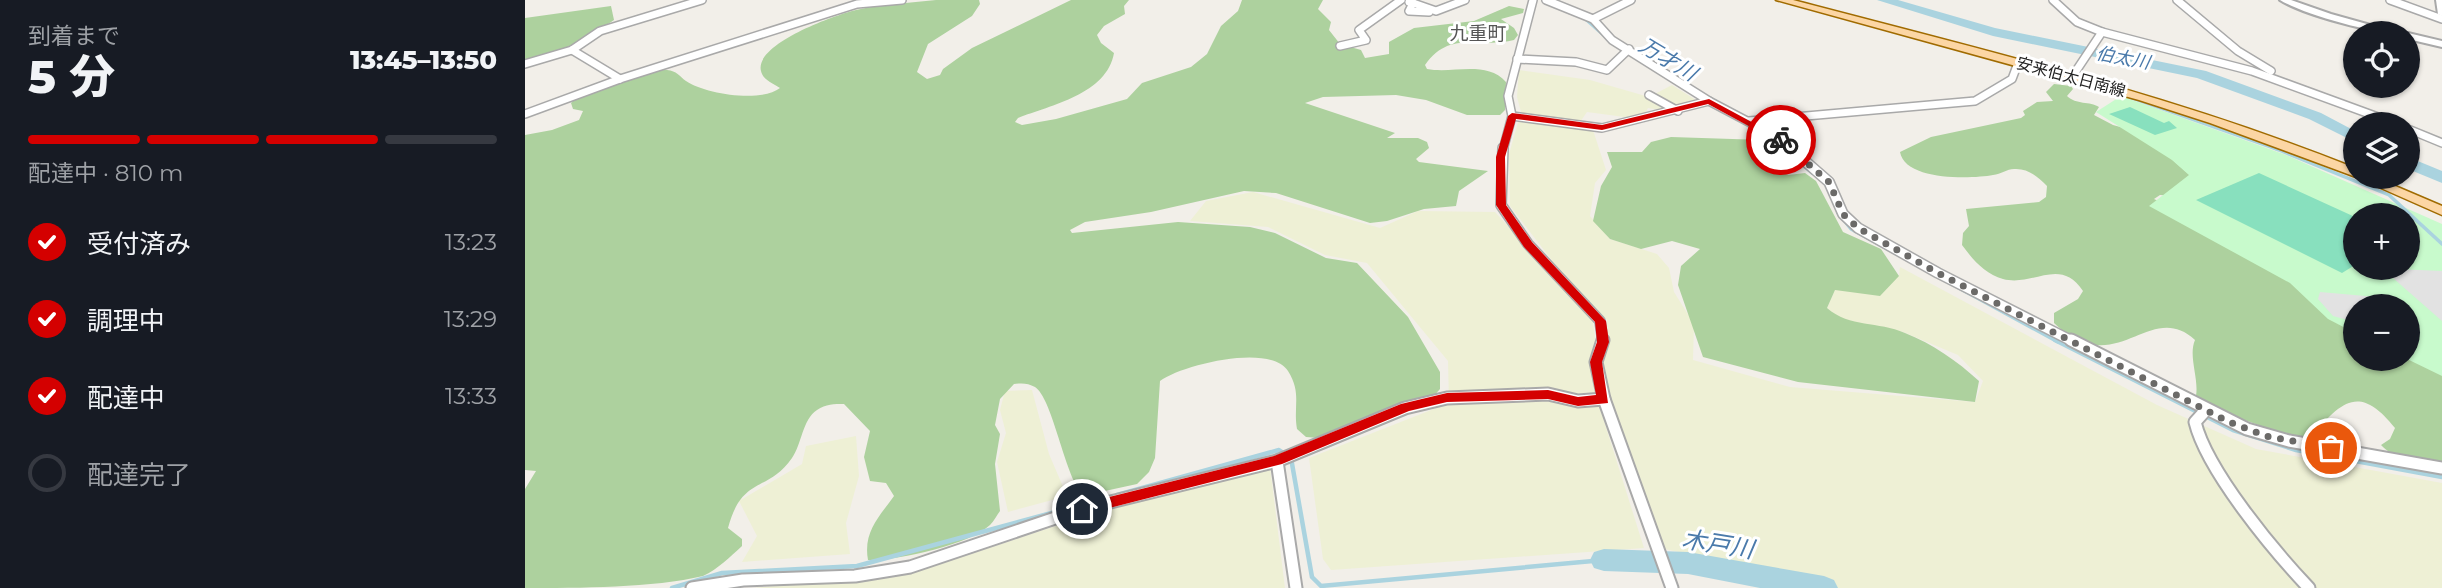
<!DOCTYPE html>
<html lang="ja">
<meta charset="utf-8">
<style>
body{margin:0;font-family:Montserrat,"Noto Sans JP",sans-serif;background:#20242c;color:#f1f3f6;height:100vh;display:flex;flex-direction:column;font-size:26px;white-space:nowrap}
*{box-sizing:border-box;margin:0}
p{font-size:23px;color:#9ea1a6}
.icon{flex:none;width:38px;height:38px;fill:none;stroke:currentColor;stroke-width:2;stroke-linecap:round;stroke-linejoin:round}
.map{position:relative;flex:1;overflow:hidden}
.side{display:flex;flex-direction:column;background:#171b24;width:525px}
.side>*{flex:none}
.controls{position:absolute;left:1818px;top:21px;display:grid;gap:14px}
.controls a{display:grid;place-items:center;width:77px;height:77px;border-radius:50%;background:#171b24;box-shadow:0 2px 5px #0004;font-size:35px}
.pin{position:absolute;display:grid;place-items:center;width:60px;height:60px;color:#fff;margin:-30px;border:4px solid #fff;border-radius:50%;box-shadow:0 2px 7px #0007}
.courier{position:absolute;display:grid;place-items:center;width:70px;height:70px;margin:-35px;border:5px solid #d40000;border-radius:50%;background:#fff;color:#222;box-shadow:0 2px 9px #0007}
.headline em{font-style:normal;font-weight:800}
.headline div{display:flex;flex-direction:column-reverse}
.headline{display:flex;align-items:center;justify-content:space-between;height:119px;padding:0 28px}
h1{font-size:46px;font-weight:800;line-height:52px}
.bar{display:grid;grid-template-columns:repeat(4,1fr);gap:10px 7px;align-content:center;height:84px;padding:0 28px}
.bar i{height:9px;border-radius:5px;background:#363941}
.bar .selected{background:#d40000}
.bar p{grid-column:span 4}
ol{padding:0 28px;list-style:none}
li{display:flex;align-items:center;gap:21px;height:77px}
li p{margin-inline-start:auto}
li .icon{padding:7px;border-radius:50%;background:#d40000;color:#fff;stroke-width:4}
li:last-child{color:#9ea1a6}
li i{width:38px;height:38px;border:4px solid #363941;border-radius:50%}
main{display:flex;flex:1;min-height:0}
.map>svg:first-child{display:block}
.farmland{fill:#eef0d5}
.forest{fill:#add19e}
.park{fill:#c8facc;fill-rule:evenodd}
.pitch{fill:#88e0be}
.parking{fill:#e2e2e2}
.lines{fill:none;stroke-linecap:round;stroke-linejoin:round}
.stream-far2{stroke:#aad3df;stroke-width:2.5}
.stream-far1{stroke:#aad3df;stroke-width:3.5}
.stream{stroke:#aad3df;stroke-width:4.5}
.river{fill:#aad3df;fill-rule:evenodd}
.minor-far2-casing{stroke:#a9a9a9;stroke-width:10}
.minor-far1-casing{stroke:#a9a9a9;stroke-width:12}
.minor-casing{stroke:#a9a9a9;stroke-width:15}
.tertiary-casing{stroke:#a9a9a9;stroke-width:4}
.primary-casing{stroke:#a06b00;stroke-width:3}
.minor-far2{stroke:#fff;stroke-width:7}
.minor-far1{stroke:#fff;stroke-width:9}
.minor{stroke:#fff;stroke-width:11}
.tertiary{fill:#fff;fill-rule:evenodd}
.primary{fill:#fcd6a4;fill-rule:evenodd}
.route{fill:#d40000}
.done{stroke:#6b6a68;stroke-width:7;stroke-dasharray:0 12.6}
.labels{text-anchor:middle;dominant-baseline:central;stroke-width:6;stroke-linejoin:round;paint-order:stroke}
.far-street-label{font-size:16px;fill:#222;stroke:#fff}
.far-water-label{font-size:18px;font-style:italic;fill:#4a7aab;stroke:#fff}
.far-quarter-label{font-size:19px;fill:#555;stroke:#fff}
.water-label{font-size:21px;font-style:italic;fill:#4a7aab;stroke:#fff}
.near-water-label{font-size:24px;font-style:italic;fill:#4a7aab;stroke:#fff}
</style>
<main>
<section class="side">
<div class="headline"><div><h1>5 分</h1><p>到着まで</p></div><em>13:45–13:50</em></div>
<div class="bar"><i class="selected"></i><i class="selected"></i><i class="selected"></i><i></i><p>配達中 · 810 m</p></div>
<ol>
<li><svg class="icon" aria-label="check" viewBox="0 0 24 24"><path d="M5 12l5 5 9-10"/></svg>受付済み<p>13:23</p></li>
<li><svg class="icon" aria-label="check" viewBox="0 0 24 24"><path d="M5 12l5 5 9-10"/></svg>調理中<p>13:29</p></li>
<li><svg class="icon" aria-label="check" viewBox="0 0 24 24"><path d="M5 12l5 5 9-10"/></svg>配達中<p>13:33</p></li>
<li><i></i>配達完了</li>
</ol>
</section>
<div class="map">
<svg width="1917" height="588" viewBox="0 0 1917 588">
<rect width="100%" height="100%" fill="#f2efe9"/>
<g class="farmland">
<polygon points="994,70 1065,80 1124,97 1147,85 1174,102 1142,111 1123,108 1119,115 1107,118 1062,112 1053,125 1068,130 1081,170 1070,183 1065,216 1085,239 1132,254 1144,268 1149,292 1169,324 1168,360 1265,387 1450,402 1458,381 1433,355 1378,332 1316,320 1302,308 1310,290 1374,276 1375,267 1632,405 1731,449 1917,483 1917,588 1313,588 1140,549 1086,405 1029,399 1051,406 1074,405 1119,548 806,570 798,559 784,458 924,403 923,361 842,263 800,255 743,227 665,221 681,201 728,192 855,228 893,211 970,212 1067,317 1071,343 1068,347 1083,347 1082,320 1029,263 985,206 984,154 996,112 992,97"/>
<polygon points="507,390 524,454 542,496 483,512 472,462 481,433 475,410 480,391"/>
<polygon points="331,436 334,476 321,523 325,554 217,562 232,536 214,501 277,464 281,446"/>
<polygon points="745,467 760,588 229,588 394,571 558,517"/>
</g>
<g class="forest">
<path d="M411,0h43l1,4 -8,12 -44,28 -11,28 10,7 13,-4 3,-6 29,-21 99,-48h58l-5,6 1,8 -21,12 -7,9 4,8 13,10c-7,41 -63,52 -96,65l-3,4 7,3 34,-6 71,-20 15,-16 49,-16 16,-13 14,-28 17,-15 4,-11h81l-5,9 13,13 -2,8 11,14 21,6 4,8 24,-4v-12l25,-14 60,-7 35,-15 15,3 -1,4 -22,6 13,9 4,7 -4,5c-33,9 -64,-11 -89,25l2,4c26,5 59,-9 79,13l-1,28 -5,5h-33l-41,-15 -30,-5 -73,2 -18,6 90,30 -8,5h31l9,4 2,6 -13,11 3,3 69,9 -29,20 -3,15 -32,3 -37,12 -17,2 -94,-30 -32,-2 -93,21 -66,10 -15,8 2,3 106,-11 72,5 25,6 51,25 31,5 51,54 32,55v17l-8,9 -52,14 -8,6 -53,20 -13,-1 -9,-8c-4,-22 5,-36 -9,-58 -18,-28 -106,-6 -128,10l-5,77 -6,14 -12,12 -46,10 -11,-2c-17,-25 -28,-94 -45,-105 -7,-4 -13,-4 -21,-3l-14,15 -5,26 5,9 -5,30 5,47c-3,4 -6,10 -10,14 -21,20 -94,36 -122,35 -5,-28 11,-43 26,-64l-8,-13 -16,-2 -6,-24 6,-26 -26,-27c-10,0 -18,0 -27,6 -15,10 -15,34 -25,48 -24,35 -50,17 -64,70l14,11v7c-12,11 -24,23 -39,30 -49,12 -125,12 -178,12v-99l11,-18 -11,-1v-335l27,-5 27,-10 4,-9 -10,-2 -2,-6 7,-7c27,-9 60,-27 89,-26 10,1 12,6 19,11 19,13 75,22 94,7 -7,-5 -17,-8 -19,-17 -7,-27 74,-56 95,-61 26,-6 53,-7 80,-10z"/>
<polygon points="86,6 89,20 49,47 0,62 0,18"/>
<path d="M1529,84l17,2 2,3 -6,7c9,9 23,5 32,11l-5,8 19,10 29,8 50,44 -18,19 -14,-1 -6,4 193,93 8,34v33l87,-1v105c-19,-2 -47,-2 -61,-18l9,-6 5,-11c-35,-44 -53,-28 -84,9l-13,2 -90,-32 -12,-11c3,-18 -8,-40 -1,-56 -46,-42 -78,43 -141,-17v-10l24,-14 5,-8c-23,-35 -49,-4 -80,-12 -18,-5 -30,-19 -41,-34l1,-12 6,-7 -3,-17 73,-7 7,-5 1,-11c-9,-9 -19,-18 -33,-17 -7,0 -13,5 -21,6 -22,4 -88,6 -93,-23l31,-15 90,-19 4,-3 -2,-4 14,-9 16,-1 -7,-9z"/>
<path d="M1146,137l92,3 11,8 -8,6 3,12 19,9 17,-2 11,8 27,51 38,17 18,27 -19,20 -45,-6 -8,18c23,20 51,13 78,25 28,11 52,28 74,48l-4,21 -177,-20 -95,-25 -25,-72 3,-19 19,-17 -28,-8 -31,8 -31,-10 -17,-18 8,-35 11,-19 -5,-15h35l9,-10z"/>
</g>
<path class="park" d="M1596,96l165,59 156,69v152l-35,-17 1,-53h-53v27l-27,-14 -38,-36 -141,-77 40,-31 -17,-15 -76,-48zM1830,215h53v53h-53z"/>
<g class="pitch">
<polygon points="1605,107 1639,123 1644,121 1652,128 1630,135 1584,114"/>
<polygon points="1734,173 1830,217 1830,265 1817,273 1671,200"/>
</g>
<g class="parking">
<polygon points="1870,269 1917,271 1917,321 1868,278"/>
<polygon points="1795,292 1863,298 1871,306 1830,306 1830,322 1808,316 1793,299"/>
</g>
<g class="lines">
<g class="stream-far2">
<polyline points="1060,19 1088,44"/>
<polyline points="1606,98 1753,150"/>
<polyline points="1226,127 1260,150"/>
</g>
<g class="stream-far1">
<polyline points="1258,148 1287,173"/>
<polyline points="1749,148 1864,195 1917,244"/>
<polyline points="1313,213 1326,229 1533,342"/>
</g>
<g class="stream">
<polyline points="1530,340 1708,430 1771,450 1917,477"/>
<polyline points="766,458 787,577 796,586 1079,560"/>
<polyline points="592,495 754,450 760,454"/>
<polyline points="147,588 197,573 332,566 541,509"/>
</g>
<g class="river">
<polygon points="1352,0 1373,0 1470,28 1681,71 1796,113 1830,131 1830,142 1784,119 1672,78 1468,36"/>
<polygon points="1883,157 1917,171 1917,183 1883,169"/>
<polygon points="1079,549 1163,552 1299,576 1309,580 1313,588 1235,588 1163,574 1079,571 1069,568 1065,560 1069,552"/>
</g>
<defs>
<g id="minor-far2">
<polyline points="1021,0 1068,19 1087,40 1184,101 1254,138 1267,150"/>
<polyline points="1528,0 1552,22 1577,32 1547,77"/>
<polyline points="1652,0 1713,51 1746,71"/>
<polyline points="1865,0 1917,19"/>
<polyline points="884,2 888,3 884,11 904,12"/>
<polyline points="888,3 911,11 940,0"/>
<polyline points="1068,19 1106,0"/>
<polyline points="1577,32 1727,71 1872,124"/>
<polyline points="815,46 841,40 834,30 876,0"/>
<polyline points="47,50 95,79"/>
<polyline points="992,59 1051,62 1082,70 1104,49"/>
<polyline points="0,64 47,50 75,31 177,0"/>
<polyline points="1124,95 1153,111"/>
<polyline points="0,114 95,79 332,4 377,0"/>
<polyline points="987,116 1077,128 1184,101"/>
<polyline points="1224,121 1450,101 1487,79 1493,63"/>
<polyline points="1883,129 1917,143"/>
<polyline points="978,150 987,116 983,96 1008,0"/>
</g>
<g id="minor-far1">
<polyline points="978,148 976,205 1003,244 1075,321 1078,342"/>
<polyline points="1265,148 1304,182 1318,214 1333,228 1413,273 1549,342"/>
</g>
<g id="minor">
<polyline points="1078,340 1071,362 1079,399 1147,588"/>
<polyline points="1546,340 1722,429 1764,441 1917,468"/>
<path d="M1680,411l-10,11c12,49 79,129 114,166"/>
<polyline points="752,461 771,588"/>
<polyline points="167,588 218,580 330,576 385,567 557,509 752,461 880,408 922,398 1023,394 1053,401 1079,399"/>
</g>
<g id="tertiary">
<path d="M1755,0h11l40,14 68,19c-26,1 -97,-19 -119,-33z"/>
<polygon points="1911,0 1917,0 1917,16 1913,14"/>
<polygon points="1883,33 1917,41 1917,47 1883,39"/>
</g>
<g id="primary">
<path d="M1251,0h17c190,50 380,95 562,168l1,9 -146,-54 -71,-23z"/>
<polygon points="1831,177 1849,177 1917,206 1917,215"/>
</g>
</defs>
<use href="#minor-far2" class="minor-far2-casing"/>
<use href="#minor-far1" class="minor-far1-casing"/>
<use href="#minor" class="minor-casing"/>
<use href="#tertiary" class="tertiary-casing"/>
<use href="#primary" class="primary-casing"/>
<use href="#minor-far2" class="minor-far2"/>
<use href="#minor-far1" class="minor-far1"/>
<use href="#minor" class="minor"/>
<use href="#tertiary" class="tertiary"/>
<use href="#primary" class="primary"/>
</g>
<polygon class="route" points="1184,99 1260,140 1253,142 1183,104 1077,130 991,119 980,157 981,205 1007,242 1081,321 1084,342 1077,362 1083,403 1053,406 1023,399 922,402 884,411 757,464 557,515 552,513 552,505 749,456 876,404 922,393 1023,390 1053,397 1071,395 1065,362 1072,342 1070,322 999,247 971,205 971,157 983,116 987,113 1077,125"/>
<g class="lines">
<polyline class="done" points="1256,140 1304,182 1318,214 1333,228 1413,273 1704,422 1741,436 1806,448"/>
</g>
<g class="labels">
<g class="far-street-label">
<text transform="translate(1546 77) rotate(15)">安来伯太日南線</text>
</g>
<g class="far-water-label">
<text transform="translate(1598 58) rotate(11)">伯太川</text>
</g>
<g class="far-quarter-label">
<text x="953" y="33">九重町</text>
</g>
<g class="water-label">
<text transform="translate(1143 59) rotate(31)">万才川</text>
</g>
<g class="near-water-label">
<text transform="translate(1193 544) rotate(9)">木戸川</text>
</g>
</g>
</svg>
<div class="controls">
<a><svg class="icon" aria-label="locate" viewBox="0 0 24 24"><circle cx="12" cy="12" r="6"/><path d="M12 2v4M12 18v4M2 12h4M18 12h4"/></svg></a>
<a><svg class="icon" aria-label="layers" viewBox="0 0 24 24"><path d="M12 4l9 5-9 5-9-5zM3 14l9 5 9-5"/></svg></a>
<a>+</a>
<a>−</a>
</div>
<div class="pin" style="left:1806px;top:448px;background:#ea580c"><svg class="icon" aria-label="bag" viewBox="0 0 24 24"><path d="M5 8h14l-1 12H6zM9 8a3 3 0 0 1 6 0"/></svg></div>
<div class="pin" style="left:557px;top:509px;background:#1f2937"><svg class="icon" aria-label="home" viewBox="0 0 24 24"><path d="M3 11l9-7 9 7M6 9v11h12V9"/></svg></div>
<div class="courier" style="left:1256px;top:140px"><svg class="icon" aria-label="bike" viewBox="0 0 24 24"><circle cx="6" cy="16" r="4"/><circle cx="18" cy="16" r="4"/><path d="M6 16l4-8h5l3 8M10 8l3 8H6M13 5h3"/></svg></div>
</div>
</main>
